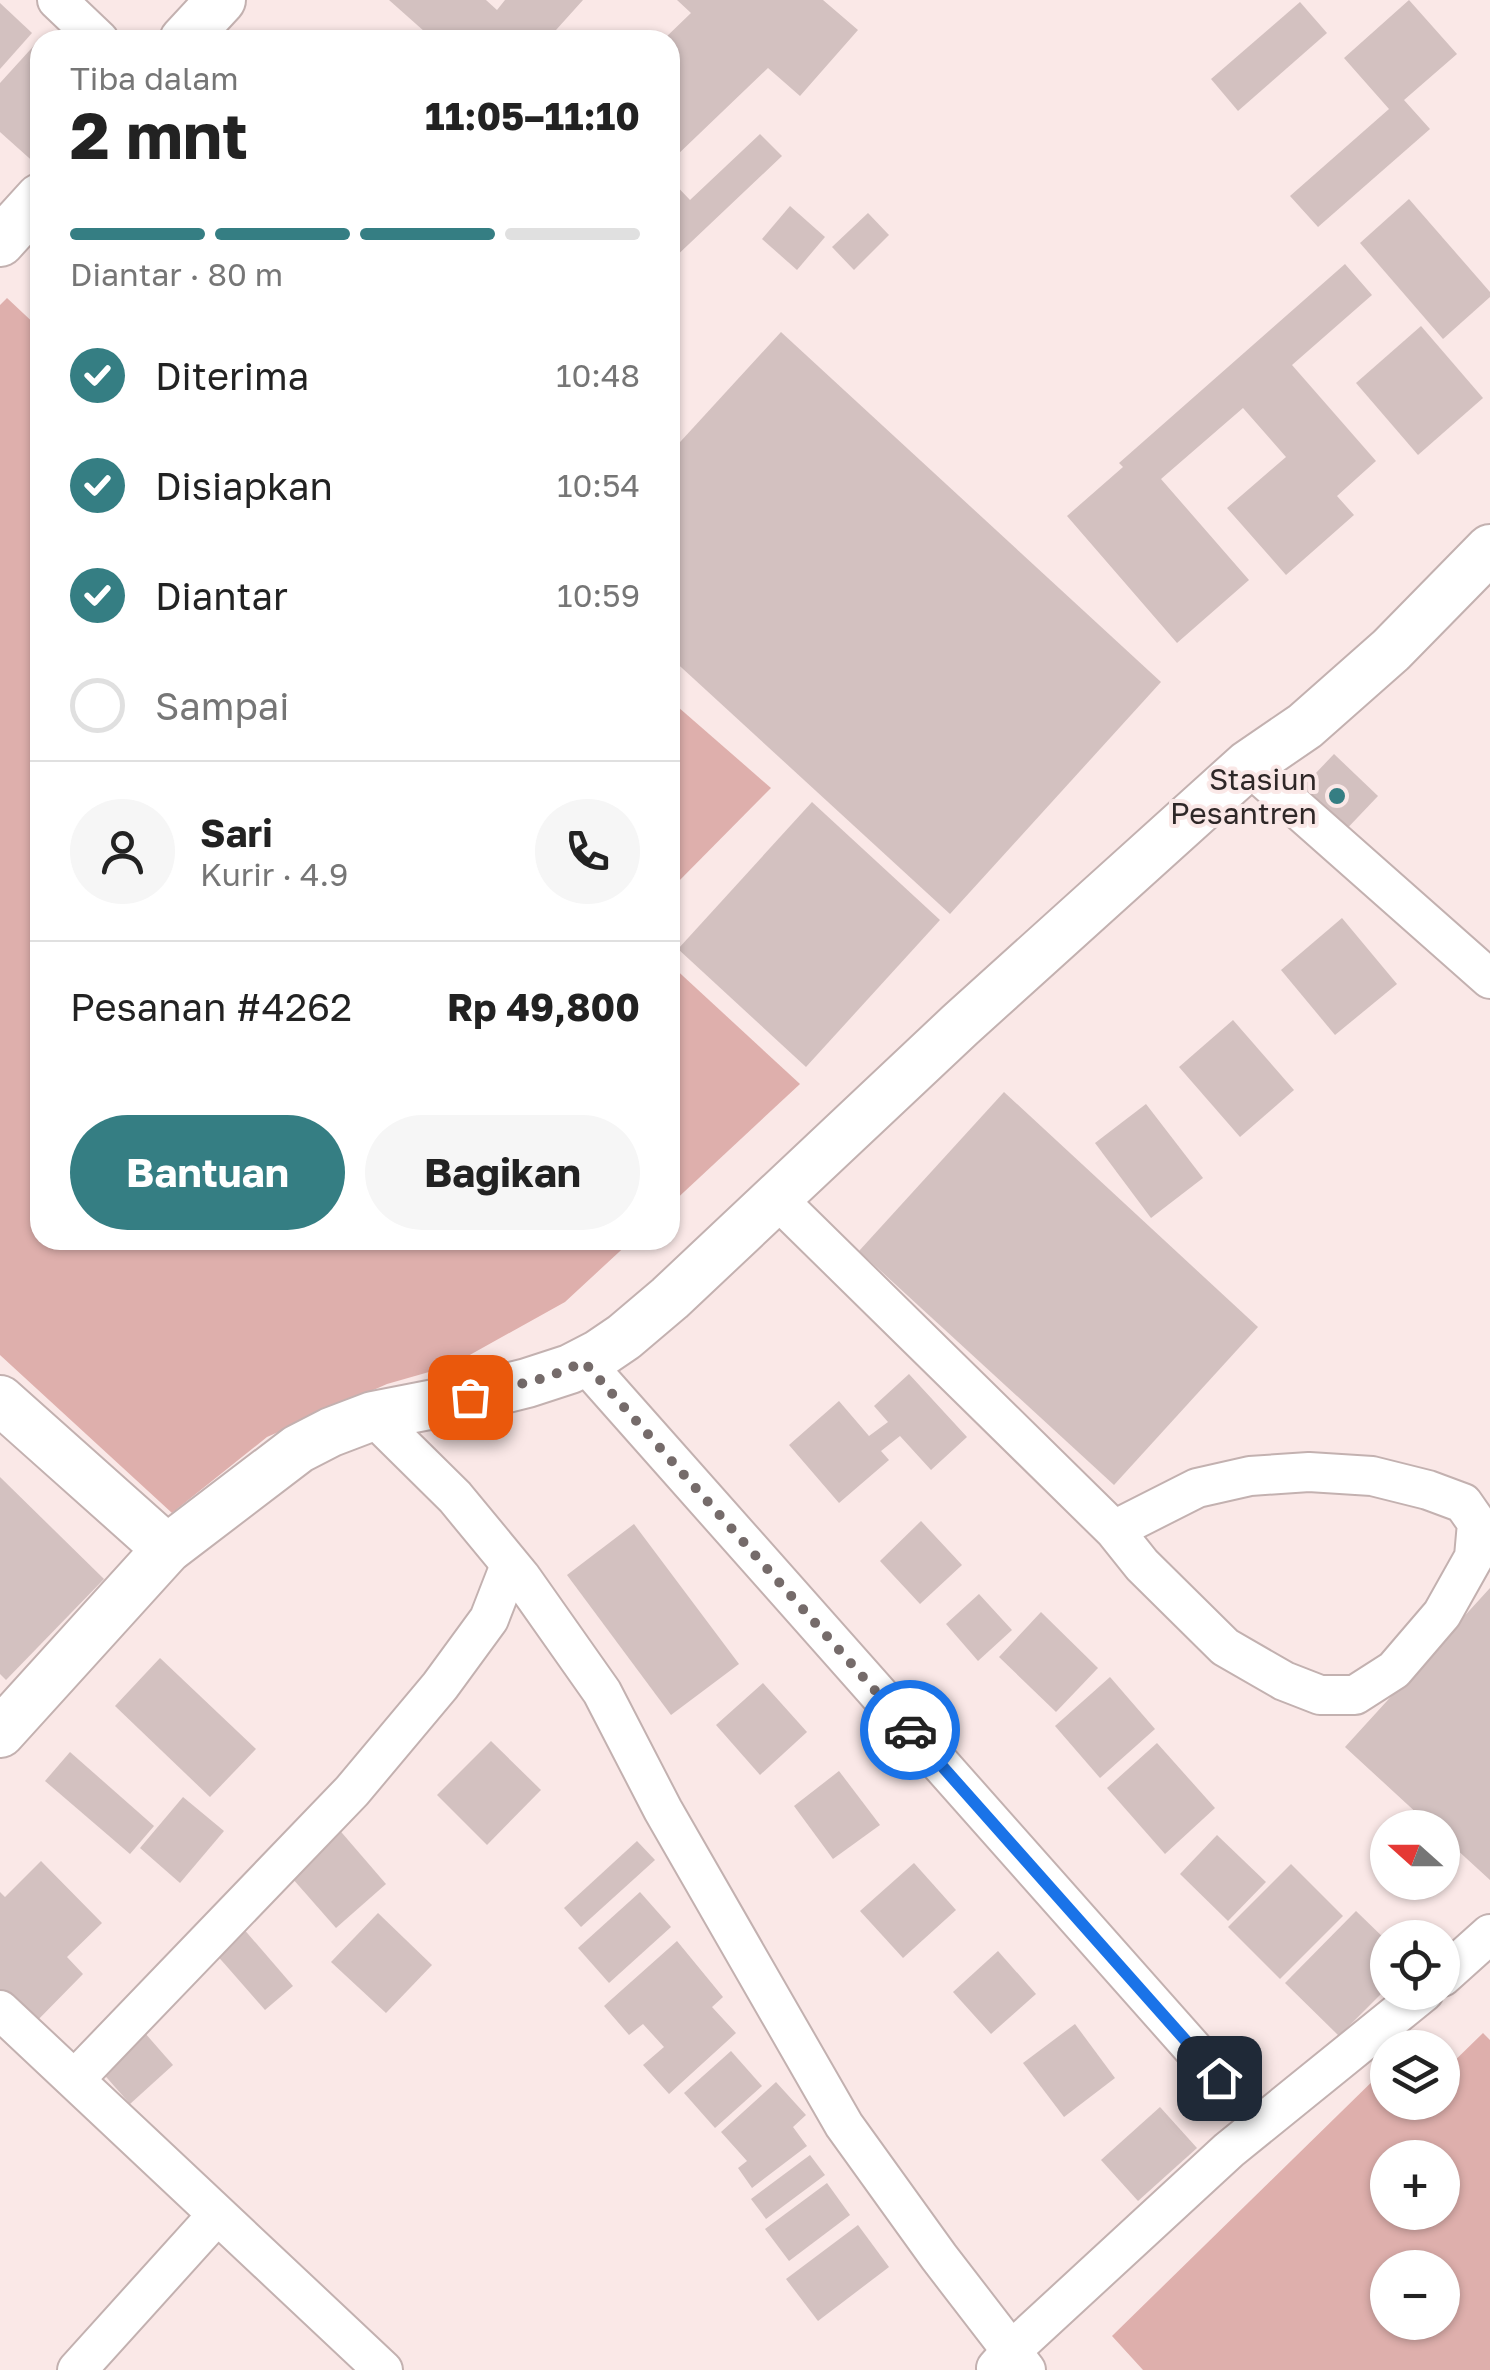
<!DOCTYPE html>
<html lang="id">
<meta charset="utf-8">
<style>
body{margin:0;font-family:"Golos Text",sans-serif;background:#f6f6f6;color:#222;height:100vh;display:flex;flex-direction:column;font-size:38px;white-space:nowrap}
*{box-sizing:border-box;margin:0}
p{font-size:32px;color:#767676}
.icon{flex:none;width:55px;height:55px;fill:none;stroke:currentColor;stroke-width:2;stroke-linecap:round;stroke-linejoin:round}
.map{position:relative;flex:1;overflow:hidden}
.panel{position:absolute;left:30px;top:30px;width:650px;height:1220px;display:flex;flex-direction:column;background:#fff;border-radius:30px;box-shadow:0 2px 8px #0004}
.panel>*{flex:none}
.needle{width:65px;rotate:291deg}
.tools{position:absolute;left:1370px;top:1810px;display:grid;gap:20px}
.tools a{display:grid;place-items:center;width:90px;height:90px;border-radius:50%;background:#fff;box-shadow:0 2px 8px #0004;font-size:50px}
.pin{position:absolute;display:grid;place-items:center;width:85px;height:85px;color:#fff;margin:-42px;border-radius:20px;box-shadow:0 5px 15px #0006}
.courier{position:absolute;display:grid;place-items:center;width:100px;height:100px;margin:-50px;border:8px solid #1a73e8;border-radius:50%;background:#fff;color:#222;box-shadow:0 2px 12px #0007}
.headline em{font-style:normal;font-weight:700}
.headline div{display:flex;flex-direction:column-reverse}
.headline{display:flex;align-items:center;justify-content:space-between;height:170px;padding:0 40px}
h1{font-size:65px;font-weight:700;line-height:75px}
.bar{display:grid;grid-template-columns:repeat(4,1fr);gap:15px 10px;align-content:center;height:120px;padding:0 40px}
.bar i{height:12px;border-radius:8px;background:#e0e0e0}
.bar .selected{background:#357e83}
.bar p{grid-column:span 4}
.line{display:flex;align-items:center;gap:25px;padding:0 40px;border-top:2px solid #e0e0e0}
.line div{flex:1}
.round{display:grid;place-items:center;flex:none;width:105px;height:105px;border-radius:52px;background:#f6f6f6}
ol{padding:0 40px;list-style:none}
li{display:flex;align-items:center;gap:30px;height:110px}
li p{margin-inline-start:auto}
li .icon{padding:10px;border-radius:50%;background:#357e83;color:#fff;stroke-width:4}
li:last-child{color:#767676}
li i{width:55px;height:55px;border:5px solid #e0e0e0;border-radius:50%}
.primary-button{display:flex;gap:20px;margin-top:auto;padding:20px 40px}
.primary-button a{flex:1;height:115px;border-radius:60px;background:#357e83;color:#fff;font-size:40px;font-weight:700;line-height:115px;text-align:center}
.primary-button a+a{background:#f6f6f6;color:#222}
.map>svg:first-child{display:block}
.green{fill:#deafac;fill-rule:evenodd}
.building{fill:#d3c1c0}
.lines{fill:none;stroke-linecap:round;stroke-linejoin:round}
.minor-casing{stroke:#c3b1b0;stroke-width:42}
.major-casing{stroke:#c3b1b0;stroke-width:52}
.minor{stroke:#fff;stroke-width:38}
.major{stroke:#fff;stroke-width:48}
.done{stroke:#756b6a;stroke-width:10;stroke-dasharray:0 18}
.route{stroke:#1a73e8;stroke-width:12}
.poi-dot{fill:#357e83;stroke:#fae8e7;stroke-width:4}
.labels{text-anchor:middle;dominant-baseline:central;stroke-width:8;stroke-linejoin:round;paint-order:stroke}
.poi-label{font-size:30px;fill:#2e2727;stroke:#fae8e7;text-anchor:end}
</style>
<div class="map">
<svg width="1490" height="2370" viewBox="0 0 1490 2370">
<rect width="100%" height="100%" fill="#fae8e7"/>
<g class="green">
<polygon points="7,298 40,329 40,1240 632,1240 565,1302 450,1366 387,1384 267,1437 172,1513 0,1355 0,305"/>
<polygon points="670,700 771,788 670,890"/>
<polygon points="670,964 800,1084 670,1205"/>
<path d="M1483,2033l7,7v330h-347l-31,-34 275,-269 1,35h54l1,-30zM1388,2158h54v54h-54zM1388,2268h54v54h-54z"/>
</g>
<g class="building">
<polygon points="389,0 486,0 497,10 505,0 583,0 547,40 434,40"/>
<polygon points="677,0 823,0 858,30 800,96 768,68 674,158 670,153 670,40 663,40 691,13"/>
<polygon points="1409,0 1457,54 1404,100 1430,129 1318,227 1290,196 1389,109 1344,58"/>
<polygon points="1300,2 1327,33 1238,111 1211,79"/>
<polygon points="0,3 32,33 0,69"/>
<polygon points="40,39 40,164 38,166 0,132 0,83"/>
<polygon points="760,134 782,156 670,262 670,179 690,200"/>
<polygon points="1409,199 1490,292 1490,297 1443,339 1360,243"/>
<polygon points="790,206 825,237 797,270 762,239"/>
<polygon points="868,213 889,235 854,270 832,247"/>
<polygon points="1345,264 1372,295 1292,365 1376,461 1337,496 1354,515 1286,575 1227,508 1286,457 1243,408 1161,479 1249,580 1177,643 1067,516 1123,467 1119,463"/>
<polygon points="1421,326 1483,398 1418,455 1356,383"/>
<polygon points="781,332 1161,682 950,914 670,657 670,453"/>
<polygon points="1334,754 1378,796 1339,837 1295,795"/>
<polygon points="812,802 940,920 806,1067 678,949"/>
<polygon points="1342,918 1397,984 1335,1035 1281,970"/>
<polygon points="1233,1020 1294,1090 1240,1137 1179,1067"/>
<polygon points="1004,1092 1258,1327 1114,1485 859,1251"/>
<polygon points="1146,1104 1203,1178 1151,1218 1095,1143"/>
<polygon points="909,1374 967,1437 931,1470 900,1436 881,1451 889,1460 839,1503 789,1445 839,1401 869,1436 888,1422 874,1406"/>
<polygon points="0,1477 104,1579 6,1680 0,1674"/>
<polygon points="921,1521 962,1565 920,1604 880,1561"/>
<polygon points="634,1524 739,1664 671,1715 567,1575"/>
<polygon points="1490,1588 1490,1880 1442,1836 1442,1828 1433,1828 1345,1747"/>
<polygon points="979,1594 1012,1630 978,1661 946,1624"/>
<polygon points="1041,1612 1098,1668 1056,1712 999,1657"/>
<polygon points="160,1658 256,1749 210,1797 115,1706"/>
<polygon points="1110,1677 1155,1729 1100,1778 1055,1726"/>
<polygon points="763,1683 807,1732 760,1775 716,1725"/>
<polygon points="491,1741 541,1790 487,1845 437,1795"/>
<polygon points="1157,1743 1215,1808 1165,1854 1107,1788"/>
<polygon points="70,1752 154,1826 130,1854 45,1781"/>
<polygon points="839,1771 880,1825 833,1859 794,1806"/>
<polygon points="183,1797 224,1831 180,1883 140,1848"/>
<polygon points="336,1826 386,1884 336,1928 285,1870"/>
<polygon points="1217,1835 1266,1882 1228,1921 1180,1874"/>
<polygon points="637,1841 655,1860 581,1927 564,1908"/>
<polygon points="41,1861 102,1923 67,1957 83,1974 30,2028 0,1998 0,1892 5,1897"/>
<polygon points="914,1863 956,1910 903,1958 860,1911"/>
<polygon points="1291,1864 1343,1916 1280,1979 1228,1927"/>
<polygon points="640,1892 671,1927 609,1983 578,1948"/>
<polygon points="1356,1911 1388,1942 1388,1987 1339,2036 1285,1983"/>
<polygon points="378,1913 432,1965 386,2013 331,1962"/>
<polygon points="236,1920 293,1986 265,2010 208,1945"/>
<polygon points="677,1941 723,1997 712,2007 736,2033 669,2094 643,2065 664,2047 643,2024 629,2035 604,2006"/>
<polygon points="998,1951 1036,1994 991,2034 953,1992"/>
<polygon points="137,2024 173,2065 130,2104 93,2062"/>
<polygon points="1075,2024 1115,2078 1064,2117 1023,2063"/>
<polygon points="731,2051 762,2086 715,2128 684,2093"/>
<polygon points="776,2082 806,2115 793,2127 807,2146 752,2188 738,2168 747,2161 721,2132"/>
<polygon points="1160,2107 1197,2148 1138,2201 1101,2160"/>
<polygon points="810,2155 825,2175 766,2219 751,2199"/>
<polygon points="827,2183 850,2215 789,2261 765,2229"/>
<polygon points="858,2225 889,2267 818,2321 786,2279"/>
</g>
<g class="lines">
<defs>
<g id="minor">
<polyline points="57,0 99,40"/>
<polyline points="1248,765 1490,979"/>
<polyline points="776,1198 1114,1530 1142,1565 1225,1647 1284,1681 1320,1695 1355,1695 1394,1670 1442,1614 1474,1557 1477,1523 1463,1503 1428,1490 1372,1476 1309,1472 1250,1476 1197,1488 1114,1530"/>
<polyline points="584,1362 1219,2078"/>
<polyline points="373,1416 455,1497 521,1577 602,1692 663,1810 844,2125 939,2257 1026,2370"/>
<polyline points="1442,1977 1490,1934"/>
<polyline points="0,2010 383,2370"/>
<polyline points="75,2079 352,1791 440,1686 489,1619 510,1565"/>
<polyline points="996,2368 1011,2351 1229,2150 1424,1992"/>
<polyline points="77,2370 217,2215"/>
</g>
<g id="major">
<polyline points="184,40 221,0"/>
<polyline points="0,242 40,198"/>
<polyline points="0,1400 167,1549"/>
<polyline points="0,1733 167,1549 298,1449 331,1432 373,1416 470,1397 527,1383 570,1369 599,1354 624,1337 670,1298 960,1025 1248,765 1305,726 1391,650 1490,549"/>
</g>
</defs>
<use href="#minor" class="minor-casing"/>
<use href="#major" class="major-casing"/>
<use href="#minor" class="minor"/>
<use href="#major" class="major"/>
</g>
<g class="lines">
<polyline class="done" points="470,1397 548,1377 584,1362 910,1730"/>
<polyline class="route" points="910,1730 1219,2078"/>
</g>
<circle class="poi-dot" cx="1337" cy="796" r="10"/>
<g class="labels">
<g class="poi-label">
<text x="1317" y="779">Stasiun<tspan x="1317" dy="34">Pesantren</tspan></text>
</g>
</g>
</svg>
<div class="tools">
<a><svg class="needle" viewBox="-14 -14 28 28"><path d="M0-13l5 13h-10z" fill="#e53935"/><path d="M0 13l5-13h-10z" fill="#767676"/></svg></a>
<a><svg class="icon" aria-label="locate" viewBox="0 0 24 24"><circle cx="12" cy="12" r="6"/><path d="M12 2v4M12 18v4M2 12h4M18 12h4"/></svg></a>
<a><svg class="icon" aria-label="layers" viewBox="0 0 24 24"><path d="M12 4l9 5-9 5-9-5zM3 14l9 5 9-5"/></svg></a>
<a>+</a>
<a>−</a>
</div>
<div class="pin" style="left:470px;top:1397px;background:#ea580c"><svg class="icon" aria-label="bag" viewBox="0 0 24 24"><path d="M5 8h14l-1 12H6zM9 8a3 3 0 0 1 6 0"/></svg></div>
<div class="pin" style="left:1219px;top:2078px;background:#1f2937"><svg class="icon" aria-label="home" viewBox="0 0 24 24"><path d="M3 11l9-7 9 7M6 9v11h12V9"/></svg></div>
<div class="courier" style="left:910px;top:1730px"><svg class="icon" aria-label="car" viewBox="0 0 24 24"><path d="M5 17H2v-5l4-1 3-4h7l3 4 3 1v5h-3M9 17h6M6 11h13"/><circle cx="7" cy="17" r="2"/><circle cx="17" cy="17" r="2"/></svg></div>
<section class="panel">
<div class="headline"><div><h1>2 mnt</h1><p>Tiba dalam</p></div><em>11:05–11:10</em></div>
<div class="bar"><i class="selected"></i><i class="selected"></i><i class="selected"></i><i></i><p>Diantar · 80 m</p></div>
<ol>
<li><svg class="icon" aria-label="check" viewBox="0 0 24 24"><path d="M5 12l5 5 9-10"/></svg>Diterima<p>10:48</p></li>
<li><svg class="icon" aria-label="check" viewBox="0 0 24 24"><path d="M5 12l5 5 9-10"/></svg>Disiapkan<p>10:54</p></li>
<li><svg class="icon" aria-label="check" viewBox="0 0 24 24"><path d="M5 12l5 5 9-10"/></svg>Diantar<p>10:59</p></li>
<li><i></i>Sampai</li>
</ol>
<div class="line" style="height:180px"><a class="round"><svg class="icon" aria-label="person" viewBox="0 0 24 24"><circle cx="12" cy="8" r="4"/><path d="M4 21q1-7 8-7t8 7"/></svg></a><div><b>Sari</b><p>Kurir · 4.9</p></div><a class="round"><svg class="icon" aria-label="phone" viewBox="0 0 24 24"><path d="M5 4h4l2 5-3 2q2 4 5 5l2-3 5 2v4C11 20 4 13 5 4z"/></svg></a></div>
<div class="line" style="height:130px"><div>Pesanan #4262</div><b>Rp 49,800</b></div>
<div class="primary-button"><a>Bantuan</a><a>Bagikan</a></div>
</section>
</div>
